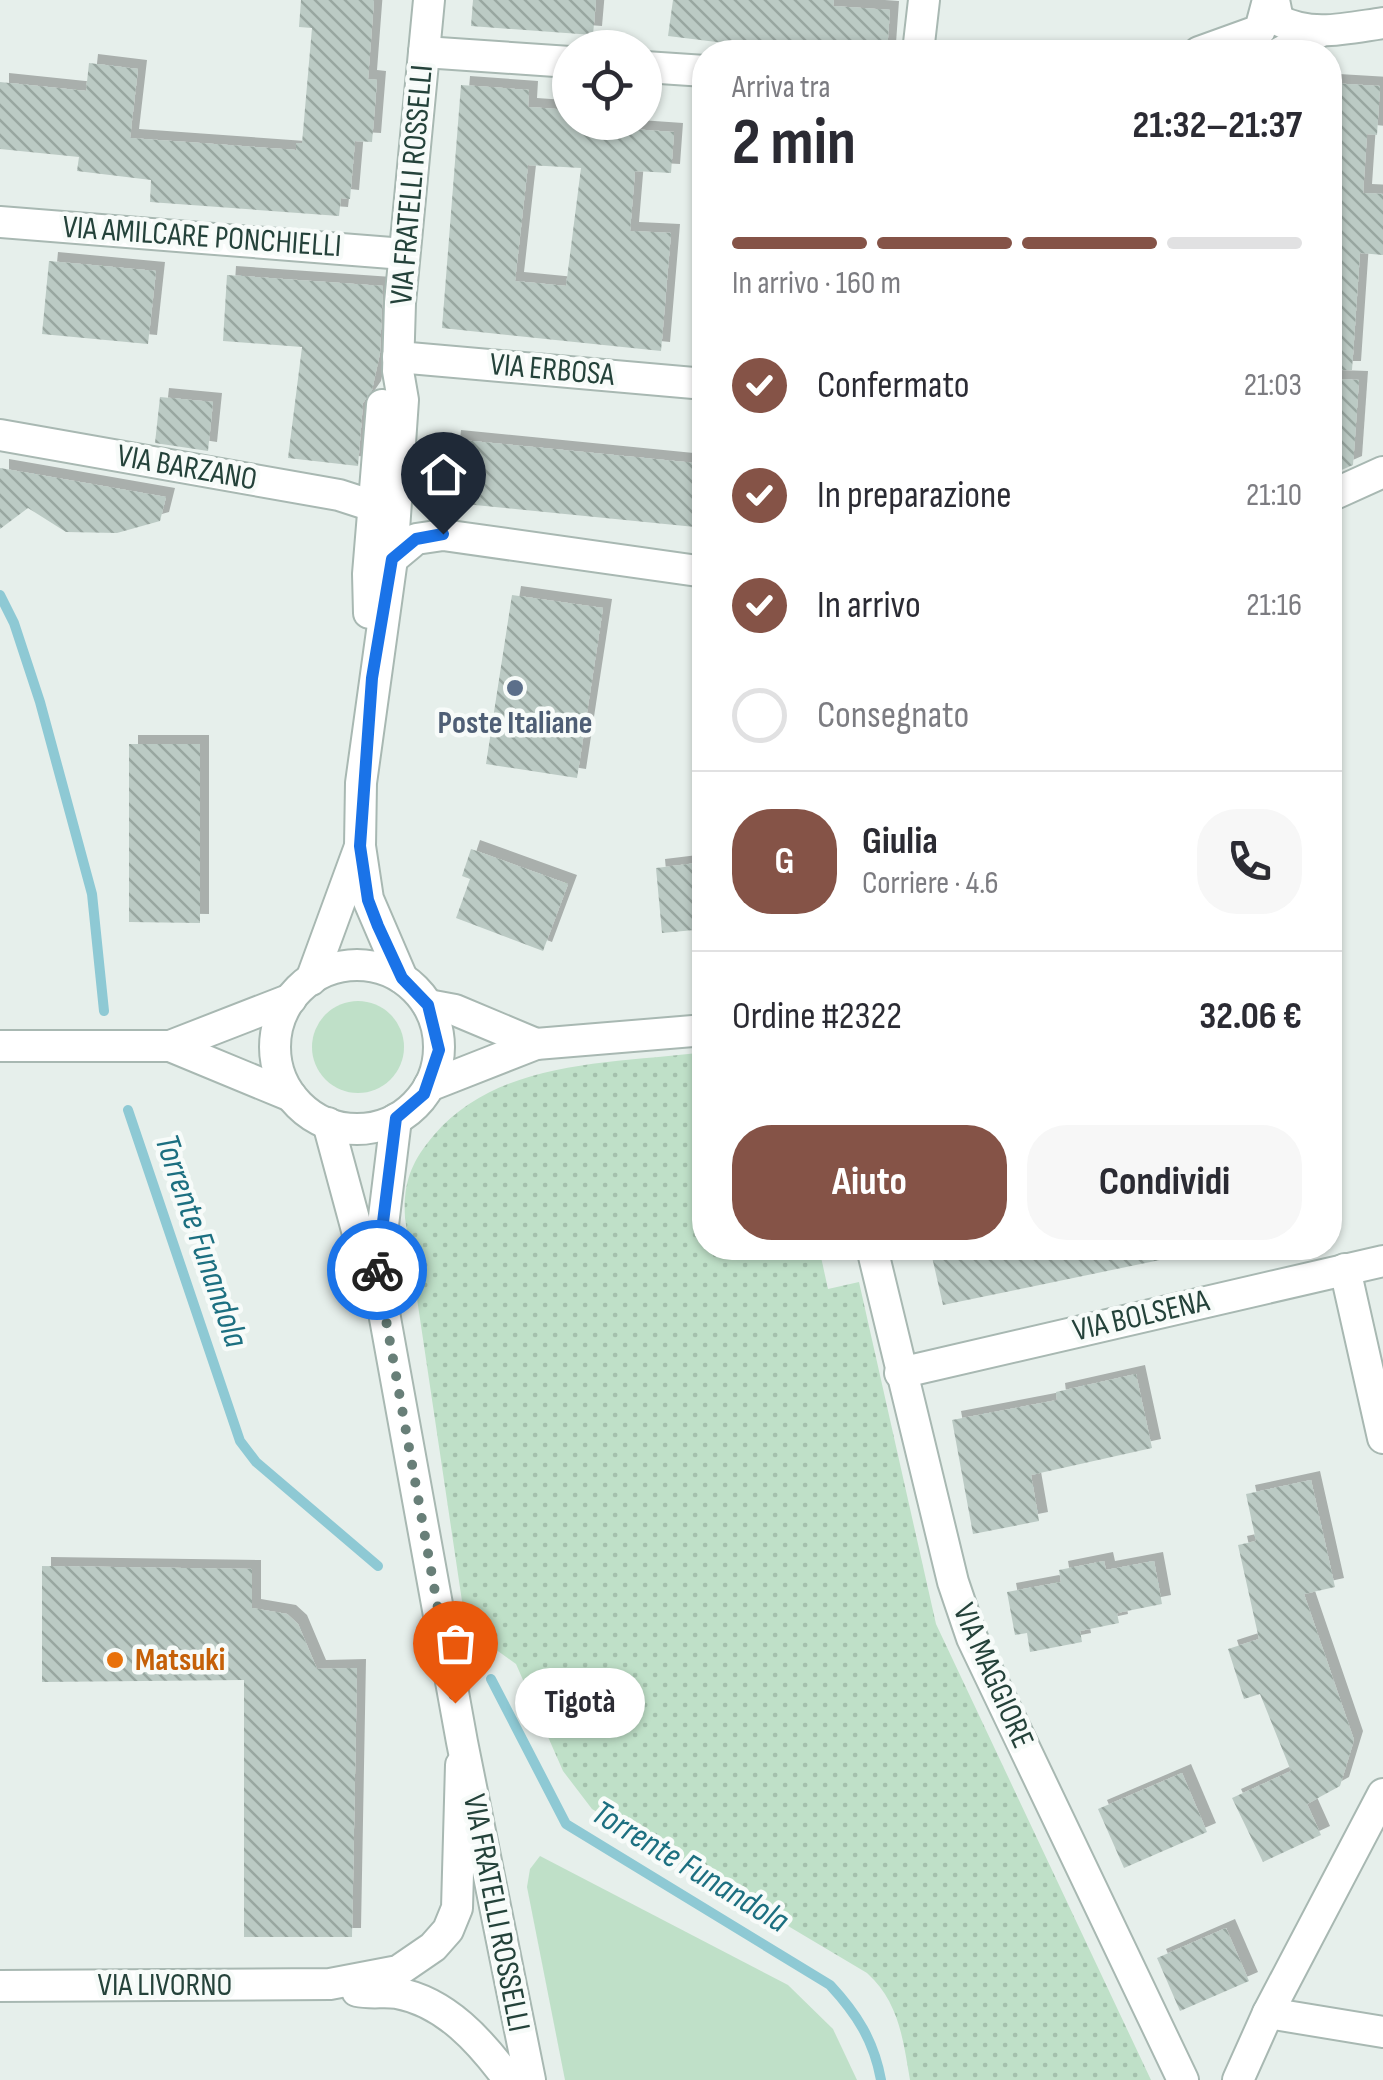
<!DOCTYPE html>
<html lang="it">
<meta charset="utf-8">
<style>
body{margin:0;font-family:"Sofia Sans Condensed",sans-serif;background:#f7f7f7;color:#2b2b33;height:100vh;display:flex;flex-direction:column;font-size:38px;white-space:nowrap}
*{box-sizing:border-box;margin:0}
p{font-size:32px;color:#7c7c81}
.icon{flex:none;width:55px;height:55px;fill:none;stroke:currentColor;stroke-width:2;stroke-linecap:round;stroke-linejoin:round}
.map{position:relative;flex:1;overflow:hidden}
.side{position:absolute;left:692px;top:40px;width:650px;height:1220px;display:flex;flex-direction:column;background:#fff;border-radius:40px;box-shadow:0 2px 8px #0004}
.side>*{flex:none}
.fabs{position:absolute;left:552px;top:30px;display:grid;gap:20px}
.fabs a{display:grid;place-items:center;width:110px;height:110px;border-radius:50%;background:#fff;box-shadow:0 2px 8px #0004;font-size:50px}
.pin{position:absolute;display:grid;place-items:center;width:85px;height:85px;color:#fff;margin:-102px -42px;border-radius:50% 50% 50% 0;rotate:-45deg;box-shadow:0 0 10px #0007}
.pin .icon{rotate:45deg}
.courier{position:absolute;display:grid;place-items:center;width:100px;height:100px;margin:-50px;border:8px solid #1a73e8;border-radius:50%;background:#fff;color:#222;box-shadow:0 2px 12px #0007}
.bubble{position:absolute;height:70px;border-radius:35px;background:#fff;box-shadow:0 2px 8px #0004;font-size:32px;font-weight:700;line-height:70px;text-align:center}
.summary em{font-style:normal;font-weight:700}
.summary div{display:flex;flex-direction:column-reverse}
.summary{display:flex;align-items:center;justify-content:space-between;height:170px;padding:0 40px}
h1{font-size:65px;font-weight:700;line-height:75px}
.bar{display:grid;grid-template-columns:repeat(4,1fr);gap:15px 10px;align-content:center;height:120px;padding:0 40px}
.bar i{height:12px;border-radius:8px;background:#e1e1e2}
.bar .selected{background:#855347}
.bar p{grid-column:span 4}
.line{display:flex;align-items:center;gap:25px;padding:0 40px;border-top:2px solid #e1e1e2}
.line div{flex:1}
.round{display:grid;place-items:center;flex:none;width:105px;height:105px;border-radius:40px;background:#f7f7f7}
ol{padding:0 40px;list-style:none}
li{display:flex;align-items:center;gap:30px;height:110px}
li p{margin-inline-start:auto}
li .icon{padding:10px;border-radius:50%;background:#855347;color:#fff;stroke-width:4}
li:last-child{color:#7c7c81}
li i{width:55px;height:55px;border:5px solid #e1e1e2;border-radius:50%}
.button{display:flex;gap:20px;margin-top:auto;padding:20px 40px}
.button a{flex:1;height:115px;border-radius:40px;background:#855347;color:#fff;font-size:40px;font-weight:700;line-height:115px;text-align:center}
.button a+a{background:#f7f7f7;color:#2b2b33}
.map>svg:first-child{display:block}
.grass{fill:#bfe0c8}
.park{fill:url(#park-dots)}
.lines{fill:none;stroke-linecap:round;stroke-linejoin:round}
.stream{stroke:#8ec9d4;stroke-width:10}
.building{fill:url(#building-back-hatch);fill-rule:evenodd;filter:url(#shadow)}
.minor-casing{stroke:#a8b8b2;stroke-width:34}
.tertiary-casing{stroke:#a8b8b2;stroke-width:34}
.minor{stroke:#fff;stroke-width:30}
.tertiary{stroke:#fff;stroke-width:30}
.done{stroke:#687f78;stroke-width:10;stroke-dasharray:0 18}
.route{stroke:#1a73e8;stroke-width:12}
.service-dot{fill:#5c6f8a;stroke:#f7fbf9;stroke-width:4}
.food-dot{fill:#e8710a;stroke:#f7fbf9;stroke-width:4}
.labels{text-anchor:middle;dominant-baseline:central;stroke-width:9;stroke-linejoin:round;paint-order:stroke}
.street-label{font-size:32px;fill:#24423a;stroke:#f7fbf9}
.service-label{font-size:32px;font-weight:bold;fill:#4e5e75;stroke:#f7fbf9}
.food-label{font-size:32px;font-weight:bold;fill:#c56008;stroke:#f7fbf9;text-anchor:start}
.water-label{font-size:35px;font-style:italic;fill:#1c6f80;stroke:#f7fbf9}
</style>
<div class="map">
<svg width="1383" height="2080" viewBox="0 0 1383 2080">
<defs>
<pattern id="park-dots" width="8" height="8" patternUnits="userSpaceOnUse" patternTransform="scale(2.5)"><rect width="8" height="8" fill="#bfe0c8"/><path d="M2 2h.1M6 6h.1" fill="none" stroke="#a4c1ad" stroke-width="1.8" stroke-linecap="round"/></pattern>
<pattern id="building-back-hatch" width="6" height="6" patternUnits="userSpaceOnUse" patternTransform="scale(2.5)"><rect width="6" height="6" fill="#bbcac4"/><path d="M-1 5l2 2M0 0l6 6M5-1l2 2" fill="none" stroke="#98a6a0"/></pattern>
<filter id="shadow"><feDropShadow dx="9" dy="-9" stdDeviation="0" flood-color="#0004"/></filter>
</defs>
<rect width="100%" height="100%" fill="#e6efeb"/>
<g class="grass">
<circle cx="358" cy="1047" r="46"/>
<polygon points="540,1856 788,1985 833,2029 857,2080 565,2080 527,1887 530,1869"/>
</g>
<path class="park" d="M705,1052v196h114l9,41 31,-7 77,342 215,456h-241c-7,-41 -11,-78 -43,-107l-275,-164 -29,-38 -47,-107 -50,-36 -61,-410c-2,-35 6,-56 29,-83 65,-76 178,-71 271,-83z"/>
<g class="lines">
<g class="stream">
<polyline points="0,595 14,623 40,702 92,894 104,1011"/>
<polyline points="128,1110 240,1441 256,1462 378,1566"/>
<path d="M491,1679l75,145 264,161c27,29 44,56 51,95"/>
</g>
</g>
<g class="building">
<polygon points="301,0 374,0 368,79 377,80 372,142 355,141 350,199 341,198 339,216 150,202 151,180 77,171 79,157 0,149 0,82 86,91 89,63 138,69 130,138 296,150 296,143 302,143 312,28 299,27"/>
<polygon points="473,0 596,0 593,35 471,26"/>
<polygon points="673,0 834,0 833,6 890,10 887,52 757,52 757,47 668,36"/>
<polygon points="1330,83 1380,86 1377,135 1367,134 1363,193 1383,194 1383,255 1360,253 1352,370 1330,370"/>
<path d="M461,85l68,5 -1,17 42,3 4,15 100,7 -3,41 -36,-2 -5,60 41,2 -10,118 -219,-23zM528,165l53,3 -15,118 -51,-5z"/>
<polygon points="49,261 156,271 148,344 42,334"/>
<polygon points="227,275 383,286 380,353 372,390 363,403 358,466 288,458 302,347 223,341"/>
<polygon points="1330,379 1359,380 1353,465 1330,475"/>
<polygon points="160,397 213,402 208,451 155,443"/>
<polygon points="452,439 705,464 705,528 445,502"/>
<polygon points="0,468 166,497 160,521 117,533 66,532 28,508 0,529"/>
<polygon points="512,595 603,608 577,778 486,764"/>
<polygon points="129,744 200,744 200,923 129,922"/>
<polygon points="471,849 568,884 543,951 456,918 470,879 462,876"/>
<polygon points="705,862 705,929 662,933 656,868"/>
<polygon points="930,1248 1159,1248 1160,1260 943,1305"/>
<polygon points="1136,1374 1152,1448 1031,1475 1039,1521 973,1534 952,1420 1057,1400 1056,1392"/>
<polygon points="1311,1480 1335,1587 1304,1594 1354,1740 1340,1786 1307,1804 1321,1835 1263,1862 1232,1798 1291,1771 1260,1694 1244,1699 1228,1649 1259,1639 1238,1545 1256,1541 1246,1494"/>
<polygon points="1104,1561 1106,1570 1154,1561 1162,1604 1117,1613 1119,1623 1080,1631 1082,1642 1030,1652 1027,1633 1015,1635 1007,1592 1061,1582 1059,1570"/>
<polygon points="42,1566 252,1569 252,1608 287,1614 298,1624 317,1669 357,1668 352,1937 244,1937 244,1680 42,1682"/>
<polygon points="1182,1773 1207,1832 1124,1868 1098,1809"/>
<polygon points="1226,1928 1249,1981 1180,2011 1157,1958"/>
</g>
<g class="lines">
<defs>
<g id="minor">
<path d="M1274,0l4,20c33,18 70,8 105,3"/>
<polyline points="424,52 570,62"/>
<polyline points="918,52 924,0"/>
<polyline points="1199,52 1260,30 1268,0"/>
<polyline points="1281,52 1321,31"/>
<polyline points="645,67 705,71"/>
<polyline points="0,222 404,254"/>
<polyline points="398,357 705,384"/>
<polyline points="0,435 339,495 373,506"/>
<polyline points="1330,496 1383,472"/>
<polyline points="392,559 416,539 443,535 705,572"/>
<polyline points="428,1005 455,1010 536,1044"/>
<polyline points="0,1046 170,1046 291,999"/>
<polyline points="170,1046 291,1096"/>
<polyline points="429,1086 536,1044 705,1030"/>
<polyline points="872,1248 953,1582 972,1638 1183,2080"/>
<polyline points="1345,1269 1383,1438"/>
<polyline points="900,1373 1383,1261"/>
<polyline points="0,1986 330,1984 398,1971 433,1947 448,1930 457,1908 461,1765"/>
<path d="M357,1991c14,3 27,0 40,2 49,9 84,49 112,87"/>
<polyline points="1268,2013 1383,2032"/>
<polyline points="1238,2080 1268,2013 1383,1794"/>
</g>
<g id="tertiary">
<polyline points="369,613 368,574 382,405"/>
<circle cx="357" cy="1047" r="82"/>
<polyline points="402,978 368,899 360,846 361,783 392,559 403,400 398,371 400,303 429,0"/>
<polyline points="311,980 359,849"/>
<polyline points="328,1123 358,1234 377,1274 462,1742 530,2080"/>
<polyline points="377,1274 396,1119"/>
</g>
</defs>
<use href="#minor" class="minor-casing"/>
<use href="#tertiary" class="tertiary-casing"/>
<use href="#minor" class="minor"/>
<use href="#tertiary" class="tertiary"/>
</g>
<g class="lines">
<polyline class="done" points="377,1270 455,1703"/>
<polyline class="route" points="377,1270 396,1118 424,1094 439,1050 428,1005 402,978 378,926 368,900 360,846 372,678 392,559 416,539 443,534"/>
</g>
<circle class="service-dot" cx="515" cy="688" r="10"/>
<circle class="food-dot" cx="115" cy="1660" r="10"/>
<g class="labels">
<g class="street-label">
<text transform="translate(412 185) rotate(-85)">VIA FRATELLI ROSSELLI</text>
<text transform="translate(202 237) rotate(4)">VIA AMILCARE PONCHIELLI</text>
<text transform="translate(552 370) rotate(5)">VIA ERBOSA</text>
<text transform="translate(187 468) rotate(10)">VIA BARZANO</text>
<text transform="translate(1141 1316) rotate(-13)">VIA BOLSENA</text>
<text transform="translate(993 1676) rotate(66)">VIA MAGGIORE</text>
<text transform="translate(496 1913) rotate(79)">VIA FRATELLI ROSSELLI</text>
<text x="165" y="1985">VIA LIVORNO</text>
</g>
<g class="service-label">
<text x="515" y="723">Poste Italiane</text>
</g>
<g class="food-label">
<text x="135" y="1660">Matsuki</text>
</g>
<g class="water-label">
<text transform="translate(201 1241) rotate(71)">Torrente Funandola</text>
<text transform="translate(690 1867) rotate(31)">Torrente Funandola</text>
</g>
</g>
</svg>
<div class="fabs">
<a><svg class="icon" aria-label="locate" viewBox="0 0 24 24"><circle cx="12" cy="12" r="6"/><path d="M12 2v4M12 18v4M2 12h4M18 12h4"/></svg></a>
</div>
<div class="pin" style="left:455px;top:1703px;background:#ea580c"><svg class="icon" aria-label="bag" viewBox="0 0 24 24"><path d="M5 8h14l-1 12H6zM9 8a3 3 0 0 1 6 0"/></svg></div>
<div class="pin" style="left:443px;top:534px;background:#1f2937"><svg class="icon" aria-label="home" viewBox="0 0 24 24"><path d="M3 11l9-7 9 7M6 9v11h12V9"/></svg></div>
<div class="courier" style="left:377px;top:1270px"><svg class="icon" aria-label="bike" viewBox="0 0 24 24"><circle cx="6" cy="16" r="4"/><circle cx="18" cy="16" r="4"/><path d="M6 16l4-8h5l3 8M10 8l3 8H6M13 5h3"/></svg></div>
<div class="bubble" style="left:515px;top:1668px;width:130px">Tigotà</div>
<section class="side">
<div class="summary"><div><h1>2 min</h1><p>Arriva tra</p></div><em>21:32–21:37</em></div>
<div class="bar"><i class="selected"></i><i class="selected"></i><i class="selected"></i><i></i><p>In arrivo · 160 m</p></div>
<ol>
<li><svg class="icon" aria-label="check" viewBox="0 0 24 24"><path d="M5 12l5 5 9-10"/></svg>Confermato<p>21:03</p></li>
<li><svg class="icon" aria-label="check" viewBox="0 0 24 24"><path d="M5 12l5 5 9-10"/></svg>In preparazione<p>21:10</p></li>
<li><svg class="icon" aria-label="check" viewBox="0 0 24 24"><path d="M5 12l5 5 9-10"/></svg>In arrivo<p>21:16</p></li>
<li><i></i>Consegnato</li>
</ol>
<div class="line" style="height:180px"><b class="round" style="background:#855347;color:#fff">G</b><div><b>Giulia</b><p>Corriere · 4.6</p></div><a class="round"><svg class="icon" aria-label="phone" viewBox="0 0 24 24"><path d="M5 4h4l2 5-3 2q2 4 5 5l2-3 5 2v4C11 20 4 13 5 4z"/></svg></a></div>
<div class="line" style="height:130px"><div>Ordine #2322</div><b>32.06 €</b></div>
<div class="button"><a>Aiuto</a><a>Condividi</a></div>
</section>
</div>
